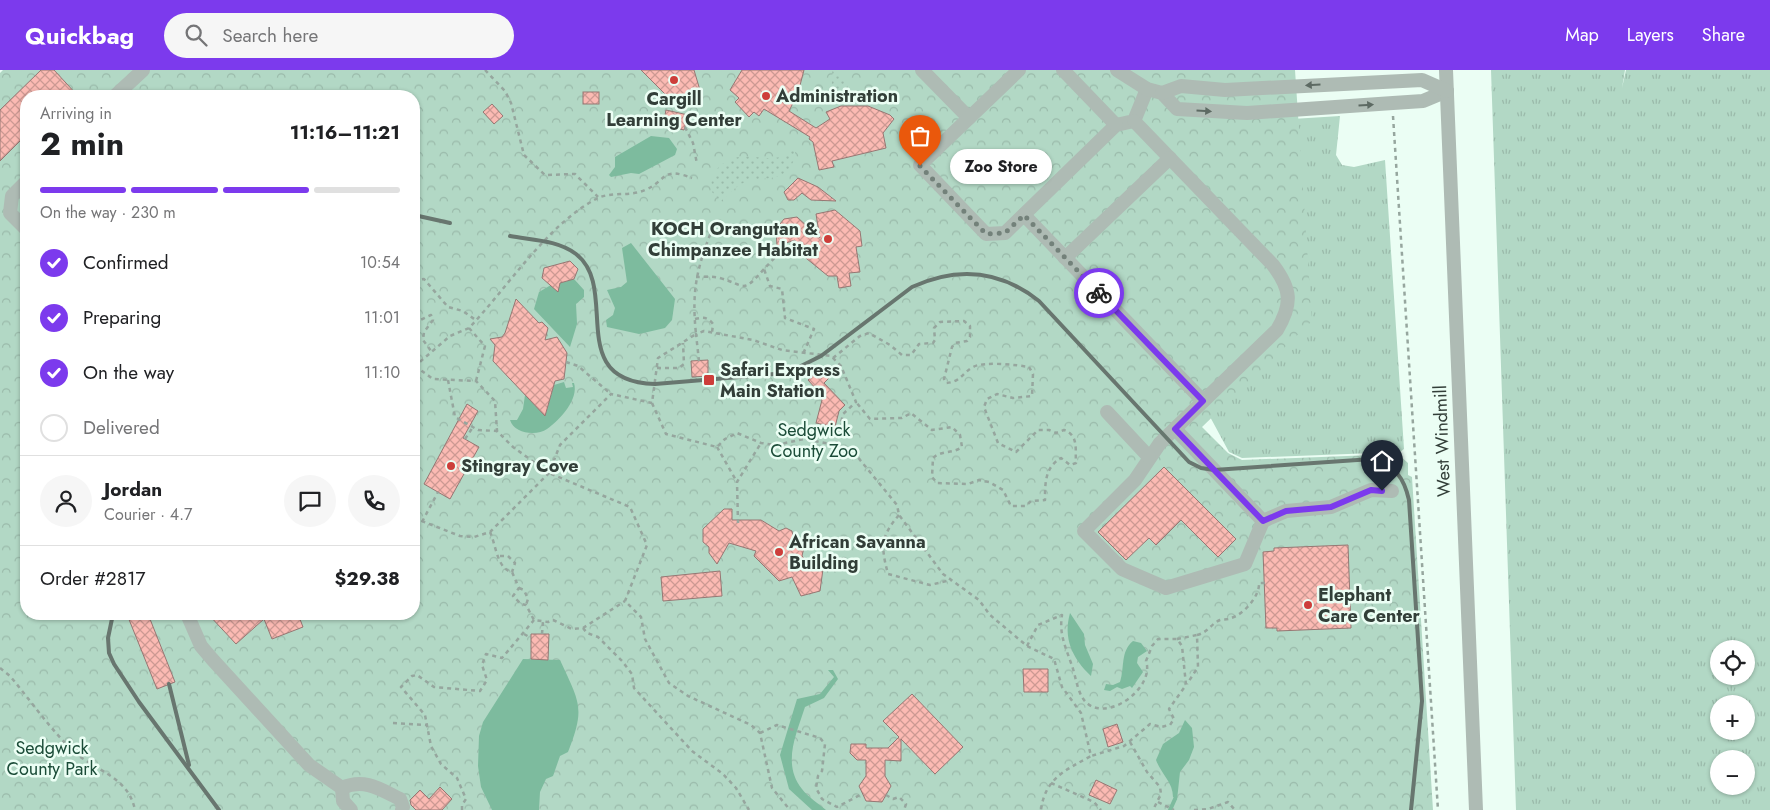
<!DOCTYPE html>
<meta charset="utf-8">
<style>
body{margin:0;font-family:Jost,sans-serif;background:#f6f6f6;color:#202124;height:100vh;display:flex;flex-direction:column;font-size:19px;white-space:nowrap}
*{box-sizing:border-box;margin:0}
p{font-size:16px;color:#757577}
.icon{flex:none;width:28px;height:28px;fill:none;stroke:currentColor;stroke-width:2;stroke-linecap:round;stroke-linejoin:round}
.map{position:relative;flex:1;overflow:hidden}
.side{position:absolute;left:20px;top:20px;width:400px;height:530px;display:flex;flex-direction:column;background:#fff;border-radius:20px;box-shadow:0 1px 4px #0004}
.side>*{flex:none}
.buttons{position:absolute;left:1710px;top:570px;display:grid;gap:10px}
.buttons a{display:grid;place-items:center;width:45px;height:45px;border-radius:50%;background:#fff;box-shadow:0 1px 4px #0004;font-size:25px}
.pin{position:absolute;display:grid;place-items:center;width:42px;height:42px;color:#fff;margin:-51px -21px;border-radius:50% 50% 50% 0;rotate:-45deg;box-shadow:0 0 5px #0007}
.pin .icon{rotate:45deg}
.courier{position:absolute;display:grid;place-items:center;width:50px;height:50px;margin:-25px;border:4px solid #7c3aed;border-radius:50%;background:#fff;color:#222;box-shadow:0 1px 6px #0007}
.bubble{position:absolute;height:35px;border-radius:18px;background:#fff;box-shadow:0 1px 4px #0004;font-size:16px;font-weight:700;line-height:35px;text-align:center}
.head em{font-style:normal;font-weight:700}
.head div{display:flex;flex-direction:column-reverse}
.head{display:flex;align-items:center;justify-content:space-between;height:85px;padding:0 20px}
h1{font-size:32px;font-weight:700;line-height:38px}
.bar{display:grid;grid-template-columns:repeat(4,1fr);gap:8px 5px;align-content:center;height:60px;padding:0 20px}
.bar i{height:6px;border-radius:4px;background:#e0e0e0}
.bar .current{background:#7c3aed}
.bar p{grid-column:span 4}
.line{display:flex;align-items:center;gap:12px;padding:0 20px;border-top:1px solid #e0e0e0}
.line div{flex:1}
.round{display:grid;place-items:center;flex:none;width:52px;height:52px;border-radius:26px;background:#f6f6f6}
ol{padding:0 20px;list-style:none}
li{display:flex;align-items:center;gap:15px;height:55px}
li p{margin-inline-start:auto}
li .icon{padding:5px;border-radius:50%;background:#7c3aed;color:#fff;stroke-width:4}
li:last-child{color:#757577}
li i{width:28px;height:28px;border:2px solid #e0e0e0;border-radius:50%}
header{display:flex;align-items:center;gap:30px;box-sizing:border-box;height:70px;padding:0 25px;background:#7c3aed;color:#fff}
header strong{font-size:24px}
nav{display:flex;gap:28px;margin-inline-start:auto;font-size:18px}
.search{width:350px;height:45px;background:#f6f6f6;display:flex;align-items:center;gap:12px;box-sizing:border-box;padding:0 18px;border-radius:28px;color:#757577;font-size:19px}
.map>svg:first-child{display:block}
.grass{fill:url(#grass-tufts);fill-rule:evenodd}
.park{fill:url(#park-crowns);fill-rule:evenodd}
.garden{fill:url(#garden-dots)}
.water{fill:#7dbb9e}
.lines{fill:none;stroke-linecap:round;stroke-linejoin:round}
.stream{stroke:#7dbb9e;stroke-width:4}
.building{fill:url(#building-cross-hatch);stroke:#967773}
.path{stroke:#96a69e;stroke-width:2.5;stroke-dasharray:4 4;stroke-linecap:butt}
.minor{stroke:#aebbb4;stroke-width:14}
.rail{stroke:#68766f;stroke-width:4}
.oneway{fill:#5d6a63}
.done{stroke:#73817a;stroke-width:5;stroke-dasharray:0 9}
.route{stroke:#7c3aed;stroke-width:6}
.poi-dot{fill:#cd3e3a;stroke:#ebfef4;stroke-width:2}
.labels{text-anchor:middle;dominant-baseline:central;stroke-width:5;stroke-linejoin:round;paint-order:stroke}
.poi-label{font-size:18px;font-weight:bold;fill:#323e38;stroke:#ebfef4;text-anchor:start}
.park-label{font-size:18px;fill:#1b4c38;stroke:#ebfef4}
.street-label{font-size:18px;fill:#323e38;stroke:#ebfef4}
</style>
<header>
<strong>Quickbag</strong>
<div class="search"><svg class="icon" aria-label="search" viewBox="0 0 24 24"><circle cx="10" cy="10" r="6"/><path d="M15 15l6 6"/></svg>Search here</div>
<nav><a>Map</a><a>Layers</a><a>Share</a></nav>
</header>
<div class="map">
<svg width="1770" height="740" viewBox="0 0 1770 740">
<defs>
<pattern id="grass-tufts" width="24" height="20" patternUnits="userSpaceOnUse" patternTransform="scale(1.25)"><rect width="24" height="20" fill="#b2d8c5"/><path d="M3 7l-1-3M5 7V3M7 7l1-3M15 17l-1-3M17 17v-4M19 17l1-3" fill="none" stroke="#9abaaa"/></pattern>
<pattern id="park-crowns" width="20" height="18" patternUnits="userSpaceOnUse" patternTransform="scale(1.25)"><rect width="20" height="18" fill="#b2d8c5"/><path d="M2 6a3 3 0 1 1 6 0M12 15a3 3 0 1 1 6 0" fill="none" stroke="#9abaaa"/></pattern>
<pattern id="garden-dots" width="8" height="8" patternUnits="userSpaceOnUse" patternTransform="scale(1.25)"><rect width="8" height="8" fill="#b2d8c5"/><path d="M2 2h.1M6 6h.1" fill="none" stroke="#9abaaa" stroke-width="1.8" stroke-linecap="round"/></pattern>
<pattern id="building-cross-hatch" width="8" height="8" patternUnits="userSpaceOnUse" patternTransform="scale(1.25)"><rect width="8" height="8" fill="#fbbab3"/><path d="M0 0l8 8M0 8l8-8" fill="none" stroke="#cc9993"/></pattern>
</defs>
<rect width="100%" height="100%" fill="#ebfef4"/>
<g class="grass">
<path d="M1491,0h134l-3,18 4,-18h144v740h-254zM1719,579h27v27h-27zM1719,634h27v27h-27zM1719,689h27v27h-27z"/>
<polygon points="1340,46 1336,85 1342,95 1354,97 1385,90 1404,379 1400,382 1242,388 1229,382 1208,343 1292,49"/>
</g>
<path class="park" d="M3,0h1292l17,251 -110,106 26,26 14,7 156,-6 10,9v12l4,2 21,333h-1433v-737zM26,26h388v518h-388z"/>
<g class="garden">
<path d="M832,0h5l8,8 3,10 -9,12 -13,3 -1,-5c7,-8 8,-17 7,-28z"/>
<path d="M794,77c2,6 1,10 -1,15 -10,21 -27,14 -45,19 -11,3 -17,12 -26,19h-3l-7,-8c-4,-22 13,-34 33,-36 10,0 19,3 28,2 8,0 16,-5 21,-11z"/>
</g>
<g class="water">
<polygon points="651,66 669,68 677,79 675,85 639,104 631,103 611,107 609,105 615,97 615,87"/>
<polygon points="631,173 675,229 672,250 665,258 639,264 607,257 606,250 613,245 615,238 607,220 621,217 627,212 622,178"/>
<polygon points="574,209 584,220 584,227 576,234 577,254 570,277 534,239 539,222 551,215 558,222 560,213"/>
<path d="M564,312l2,6 7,-1 -1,-4h2c5,16 -14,37 -27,46 -10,7 -33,5 -37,-9h7l6,-11 2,-14 20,21 9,-31z"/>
<path d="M1070,543l14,21 1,11 8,19 -2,12c-19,-18 -28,-38 -21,-63z"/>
<path d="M1133,571l8,2 6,8 -9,6 -1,6 6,9 -11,16 -2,-2 -8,3 -5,-2 -7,4 -6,-1 2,-6 7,1 7,-3c5,-15 0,-30 13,-41z"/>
<path d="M523,589l37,1c19,42 26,47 8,92l-8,4 -7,20 -7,3 -6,13 -1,18h-47l-11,-23 -3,-21 1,-30 4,-14z"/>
<path d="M828,600h5l5,9 -14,19 -19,9c-9,28 -23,57 -3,82 6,8 16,14 24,21h-14l-23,-21 -9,-34 17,-56 23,-5 14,-17z"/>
<path d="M1185,650l7,8 2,19 -5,13 -9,12 -3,28 -4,-3c0,-15 -12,-23 -17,-37l7,-16 16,-11z"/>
</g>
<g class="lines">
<polyline class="stream" points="1170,740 1175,729"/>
</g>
<g class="building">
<polygon points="41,0 54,0 78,26 26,26 26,65 0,91 0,40"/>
<polygon points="641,0 694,0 702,27 667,26"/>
<polygon points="742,0 804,0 798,23 789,41 816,58 830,49 826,42 841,36 868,36 890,45 894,49 883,63 886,78 832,91 834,97 819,100 813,72 809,69 810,67 764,39 759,46 754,42 749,47 735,32 739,28 730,20"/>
<rect x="583" y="22" width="16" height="12"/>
<polygon points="492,34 503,46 494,54 483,42"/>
<polygon points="666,40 688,45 684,60 663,55"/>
<polygon points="798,108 818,117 836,131 811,130 802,123 794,130 788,130 784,122"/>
<polygon points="835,140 860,161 862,176 856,177 860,202 849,203 851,216 839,218 837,206 828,206 796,180 795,170 777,176 776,159 784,149 797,147 820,168 816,144"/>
<polygon points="570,191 578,199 574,209 560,213 558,222 542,208 544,198"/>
<polygon points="516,229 539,253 542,252 548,258 545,270 557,267 567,283 564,309 555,311 545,346 493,291 495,275 490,269 502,267 505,263"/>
<polygon points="708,290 708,306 692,307 691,291"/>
<polygon points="820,299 829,308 824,313 845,335 839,341 835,357 816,353 822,330 814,323 817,320 808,310"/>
<polygon points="467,334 478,341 463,368 479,377 450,429 424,414"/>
<polygon points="1164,397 1236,469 1218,487 1181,450 1156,475 1149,468 1126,490 1098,462"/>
<polygon points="724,439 732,439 732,450 761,450 779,461 786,458 792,461 795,476 805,473 802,486 813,497 818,495 823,499 820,521 801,526 792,507 779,511 754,486 756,481 729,473 717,494 709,483 709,477 703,472 703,459"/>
<polygon points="1348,475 1351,558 1277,561 1277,558 1266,558 1263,482 1274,481 1274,478"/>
<polygon points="720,501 722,526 663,531 661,507"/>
<polygon points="135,544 148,544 175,612 157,619 128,547"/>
<polygon points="208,544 298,544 303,557 272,569 264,549 236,574"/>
<polygon points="531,564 549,564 548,590 531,589"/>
<polygon points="1023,599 1048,599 1048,622 1024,622"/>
<polygon points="912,624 963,677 935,704 901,669 901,691 885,690 885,706 891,716 882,732 866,731 859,716 866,706 866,690 857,690 850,683 851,674 866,674 866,678 888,678 899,667 883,651"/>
<polygon points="1117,654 1123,672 1108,677 1103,659"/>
<polygon points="1096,710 1117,720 1110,734 1089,725"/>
<polygon points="440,717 452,729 442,740 416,740 411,735 410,730 420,720 429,729"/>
</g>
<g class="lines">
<g class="path">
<polyline points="485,0 505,21 511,33 524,85 545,105 575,104 598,127"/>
<polyline points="1393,46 1438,740"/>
<polyline points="685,57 693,73 697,94"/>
<polyline points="782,175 782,180 764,199 770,216 782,219 785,248 814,259 803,284"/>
<path d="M696,207c7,0 17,-1 24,1 27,8 22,16 44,-9"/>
<polyline points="414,210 424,209 448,237 463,241 477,251"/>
<path d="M695,249c8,-2 13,-2 18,5l-1,9"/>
<polyline points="414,253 431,245 433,250 424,262 423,270 431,281"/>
<polyline points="469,258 485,276 476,311"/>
<path d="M833,288l27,-22 9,-3 21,12 12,10h9l8,-11 14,-1 2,-3 -1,-12 6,-6 24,-1 6,5v11l-3,4 -12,2 -3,4 -8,32 2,4c15,-1 16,-10 27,-16 11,-6 44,-2 56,0l4,7 -1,22 -19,2 -16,-4 -10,5 -3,8 14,36 18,9 22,-22h11l7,3 8,-3c15,5 11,20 12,33l-6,2 -9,-7c-16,9 -16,25 -16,42l-14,1 -5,5h-15l-8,-16 -14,-8 -10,-2 -11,4 -31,-1 -5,-6 1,-19c8,-8 20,-4 29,-11l-2,-12 -8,-8 -20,3 -21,-17 -9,5 -32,1 -14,-17"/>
<polyline points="699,291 696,264 704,261 753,270 782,280 831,286 841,296 856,332 843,344 836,375"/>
<polyline points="566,292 578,296 611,324"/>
<polyline points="415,296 433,309 476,311 495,331 497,361 513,377 549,403 630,437 647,475 625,531 641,547 645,569 669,613 688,626 751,655 760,663 772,718 790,740"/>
<path d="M414,297l36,-31 19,-8c39,-41 78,-103 127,-129 14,-8 34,-2 49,-9 22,-9 16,-24 47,-12"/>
<polyline points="657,298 679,298 684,294 683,273"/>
<polyline points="448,310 455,347 478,360 497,361"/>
<path d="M652,333l14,31 51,13 8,-8 12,-6 24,10 15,2 28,-6 32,6 20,10 41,50 2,10 44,59 36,26 11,15 37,31 27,13 8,28 19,26 10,43c-25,14 -46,22 -50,54"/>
<polyline points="465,369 473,357"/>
<polyline points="717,377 737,412"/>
<path d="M899,445c-19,22 -18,32 -11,59l42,11 21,-5"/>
<path d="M414,448l46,18 14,1 16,-5 59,-59 11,-28 51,-51 41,9 6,-45 38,-24c-5,-47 2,-69 19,-112"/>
<polyline points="422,452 438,422"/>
<polyline points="738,453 737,412 761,373"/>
<path d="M490,462c6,13 7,37 22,40l7,16 -6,8 8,8 5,1 8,15 14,2 5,-2 19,9 11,-1 42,-27"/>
<polyline points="500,486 508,486 515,493 512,502"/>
<polyline points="519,518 524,520 528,529 526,535"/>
<polyline points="583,558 587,563 598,567 622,591 632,604 634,618 692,681 723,704 736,718 749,740"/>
<polyline points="524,564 531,568"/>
<polyline points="542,564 543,551"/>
<path d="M1197,565c10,-2 14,-11 23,-15 3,-1 8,0 11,-2 12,-3 29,-22 28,-35h6"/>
<polyline points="1177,569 1197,565 1198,597 1187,614"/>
<path d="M1027,576l11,-21 24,-10c-3,18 3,31 9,48 5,12 6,33 17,41 22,17 67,-17 58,-43l6,-15 6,-7h19l5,7 4,39 -17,24 5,10 -4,6 -9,2 -11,-3 -26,22 -33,10"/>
<path d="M0,598l10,8c20,24 38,50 60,72 23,23 58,27 65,62"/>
<polyline points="393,653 427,655"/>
<polyline points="760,663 777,655 820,668 825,674 822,701 818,706 816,718 822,729 837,737 862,724"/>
<polyline points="1130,672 1147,702 1160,717 1161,724 1153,740"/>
<polyline points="1051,713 1094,732 1101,740"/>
<polyline points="886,725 893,729 899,727 906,734 904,740"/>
<polyline points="1158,732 1174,740"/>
<polyline points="462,740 462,735 466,729 457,708 441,694 431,676 425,645 401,617 412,606 417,605 434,617 480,621 487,610 482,595 486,584 502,588 534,550"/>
<polyline points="1194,740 1208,739 1228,732 1235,740"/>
</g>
<g class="minor">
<polyline points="922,0 969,48"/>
<polyline points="1019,0 920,95 986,164 1005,163 1116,55 1134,51 1147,19"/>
<polyline points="1063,0 1116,55"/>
<polyline points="1117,0 1147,19 1162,23 1177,39 1247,43 1393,33 1423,31 1447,21"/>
<polyline points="1446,0 1476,740"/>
<polyline points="1162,23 1181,16 1225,20 1422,10 1447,21"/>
<polyline points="115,26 143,0"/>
<path d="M1134,51l139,144c18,24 20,38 4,65l-117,113 -25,37 -51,51 38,38 44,19 79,-24 18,-43"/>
<polyline points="26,112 12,126 10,143 26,159"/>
<polyline points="1024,145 1203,331"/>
<polyline points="1065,188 1170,88"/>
<polyline points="1107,342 1149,387"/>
<polyline points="1175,359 1263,451 1286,441 1331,437 1371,420 1392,421"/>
<polyline points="187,544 201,576 212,589 309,695 342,718 343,731 351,740"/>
<path d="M342,718c22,-10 38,1 58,11l3,8 -1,3"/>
</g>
<g class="rail">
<polyline points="414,145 450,153"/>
<path d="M510,166c21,4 48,4 66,18 45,35 -13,127 79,130l132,-11 34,-17 91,-69c46,-21 88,-17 127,14l150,161 12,6 13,2 158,-11c23,6 32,19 37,41l13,201 -11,109"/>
<polyline points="113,544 108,568 109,583 114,594 139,632 219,740"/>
<polyline points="169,614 189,695"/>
</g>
</g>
<defs><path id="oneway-solid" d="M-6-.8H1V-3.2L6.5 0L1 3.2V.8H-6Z" transform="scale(1.25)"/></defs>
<g class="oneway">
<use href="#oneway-solid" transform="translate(1313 15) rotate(177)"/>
<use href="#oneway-solid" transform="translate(1366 35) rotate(-4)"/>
<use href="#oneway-solid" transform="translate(1204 41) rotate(3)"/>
</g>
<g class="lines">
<polyline class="done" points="920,96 986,164 1005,163 1024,145 1099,223"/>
<polyline class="route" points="1099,223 1203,331 1175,359 1263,451 1286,441 1331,437 1371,420 1382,421"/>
</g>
<g class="poi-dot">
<circle cx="674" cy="10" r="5"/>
<circle cx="766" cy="26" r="5"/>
<circle cx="828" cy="169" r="5"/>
<rect x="703" y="304" width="12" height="12" rx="2.5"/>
<circle cx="451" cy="396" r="5"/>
<circle cx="779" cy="482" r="5"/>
<circle cx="1308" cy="535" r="5"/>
</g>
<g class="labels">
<g class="poi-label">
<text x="776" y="26">Administration</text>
<text x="674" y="29" text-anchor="middle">Cargill<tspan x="674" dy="21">Learning Center</tspan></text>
<text x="818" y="159" text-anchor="end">KOCH Orangutan &amp;<tspan x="818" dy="21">Chimpanzee Habitat</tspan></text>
<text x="720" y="300">Safari Express<tspan x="720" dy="21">Main Station</tspan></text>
<text x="461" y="396">Stingray Cove</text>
<text x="789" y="472">African Savanna<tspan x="789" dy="21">Building</tspan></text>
<text x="1318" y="525">Elephant<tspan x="1318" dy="21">Care Center</tspan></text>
</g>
<g class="park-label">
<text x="814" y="360">Sedgwick<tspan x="814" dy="21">County Zoo</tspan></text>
<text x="52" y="678">Sedgwick<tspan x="52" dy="21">County Park</tspan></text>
</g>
<g class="street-label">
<text transform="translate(1442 371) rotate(-92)">West Windmill</text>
</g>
</g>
</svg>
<div class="buttons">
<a><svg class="icon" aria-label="locate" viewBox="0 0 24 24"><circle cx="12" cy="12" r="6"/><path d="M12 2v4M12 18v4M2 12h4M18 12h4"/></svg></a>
<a>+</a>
<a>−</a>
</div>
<div class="pin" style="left:920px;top:96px;background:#ea580c"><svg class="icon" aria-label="bag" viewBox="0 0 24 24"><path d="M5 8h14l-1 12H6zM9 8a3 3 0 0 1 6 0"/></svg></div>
<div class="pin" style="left:1382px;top:421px;background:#1f2937"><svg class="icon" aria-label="home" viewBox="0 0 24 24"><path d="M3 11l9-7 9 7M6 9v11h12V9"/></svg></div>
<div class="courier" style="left:1099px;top:223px"><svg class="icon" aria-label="bike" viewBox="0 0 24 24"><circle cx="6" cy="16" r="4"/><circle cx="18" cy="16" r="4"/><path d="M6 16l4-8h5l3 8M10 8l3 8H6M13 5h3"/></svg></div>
<div class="bubble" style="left:950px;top:79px;width:102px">Zoo Store</div>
<section class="side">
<div class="head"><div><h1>2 min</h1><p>Arriving in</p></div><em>11:16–11:21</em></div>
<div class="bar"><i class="current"></i><i class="current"></i><i class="current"></i><i></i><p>On the way · 230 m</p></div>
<ol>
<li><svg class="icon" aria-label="check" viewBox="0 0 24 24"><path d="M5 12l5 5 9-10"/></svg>Confirmed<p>10:54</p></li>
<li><svg class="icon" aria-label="check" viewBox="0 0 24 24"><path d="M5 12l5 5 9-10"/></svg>Preparing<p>11:01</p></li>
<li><svg class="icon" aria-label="check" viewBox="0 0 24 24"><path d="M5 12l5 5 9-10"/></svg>On the way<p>11:10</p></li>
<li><i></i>Delivered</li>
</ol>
<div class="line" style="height:90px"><a class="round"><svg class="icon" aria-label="person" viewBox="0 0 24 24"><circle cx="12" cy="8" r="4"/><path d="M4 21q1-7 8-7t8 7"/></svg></a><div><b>Jordan</b><p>Courier · 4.7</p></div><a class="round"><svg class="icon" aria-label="chat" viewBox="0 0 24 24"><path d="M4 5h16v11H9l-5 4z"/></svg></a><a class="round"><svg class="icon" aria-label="phone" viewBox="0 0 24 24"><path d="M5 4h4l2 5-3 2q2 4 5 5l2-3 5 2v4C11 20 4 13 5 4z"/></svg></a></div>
<div class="line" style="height:65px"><div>Order #2817</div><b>$29.38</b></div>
</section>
</div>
